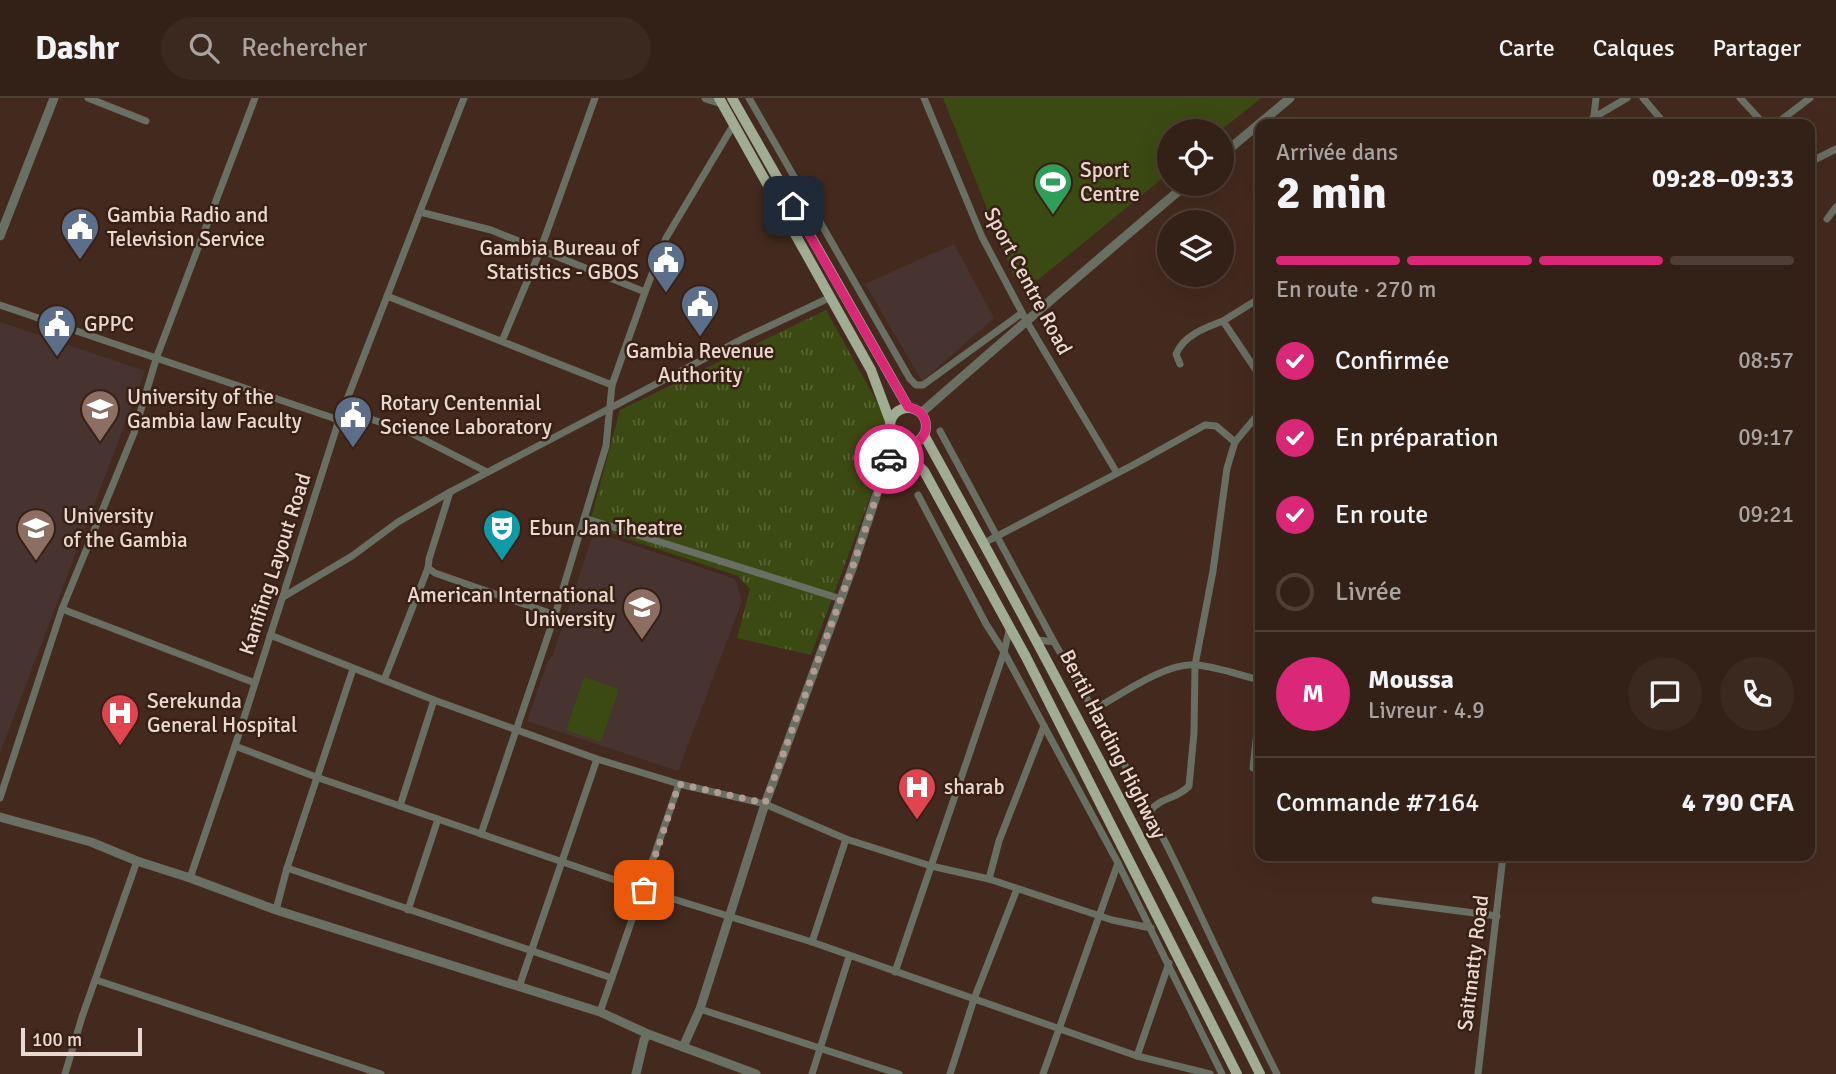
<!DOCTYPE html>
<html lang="fr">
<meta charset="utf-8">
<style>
body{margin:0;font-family:Signika,sans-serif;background:#3b281f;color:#f1f3f6;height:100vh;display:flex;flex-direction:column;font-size:26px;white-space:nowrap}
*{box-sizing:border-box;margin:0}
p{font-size:23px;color:#a9a3a1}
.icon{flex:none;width:38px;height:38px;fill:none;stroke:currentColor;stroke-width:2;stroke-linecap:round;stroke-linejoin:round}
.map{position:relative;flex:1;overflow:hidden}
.side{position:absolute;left:1255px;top:21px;width:560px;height:742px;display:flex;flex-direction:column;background:#332016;border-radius:14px;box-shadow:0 7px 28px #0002,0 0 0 2px #4e3e35}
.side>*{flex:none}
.tools{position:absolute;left:1157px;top:21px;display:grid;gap:14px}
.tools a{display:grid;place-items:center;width:77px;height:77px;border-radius:50%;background:#332016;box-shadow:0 7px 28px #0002,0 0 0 2px #4e3e35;font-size:35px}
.scale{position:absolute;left:21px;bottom:18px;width:121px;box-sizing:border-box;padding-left:7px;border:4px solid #ead9d1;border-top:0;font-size:19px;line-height:24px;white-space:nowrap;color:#ead9d1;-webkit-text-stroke:5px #392015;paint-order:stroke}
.pin{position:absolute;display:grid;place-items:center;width:60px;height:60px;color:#fff;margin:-30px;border-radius:14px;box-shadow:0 4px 10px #0006}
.courier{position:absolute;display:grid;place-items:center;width:70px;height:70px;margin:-35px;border:5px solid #db2777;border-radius:50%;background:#fff;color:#222;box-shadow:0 2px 9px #0007}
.head em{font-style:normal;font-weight:700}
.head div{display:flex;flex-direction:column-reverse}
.head{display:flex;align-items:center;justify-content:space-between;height:119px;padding:0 21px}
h1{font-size:46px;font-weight:700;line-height:52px}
.bar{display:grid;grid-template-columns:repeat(4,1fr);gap:10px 7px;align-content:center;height:84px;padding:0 21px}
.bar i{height:9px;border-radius:5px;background:#4e3e35}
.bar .active{background:#db2777}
.bar p{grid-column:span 4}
.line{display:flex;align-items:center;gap:18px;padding:0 21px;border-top:2px solid #4e3e35}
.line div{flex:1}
.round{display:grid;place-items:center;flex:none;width:74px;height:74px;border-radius:37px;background:#3b281f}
ol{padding:0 21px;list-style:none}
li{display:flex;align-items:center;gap:21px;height:77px}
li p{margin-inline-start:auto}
li .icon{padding:7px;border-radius:50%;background:#db2777;color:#fff;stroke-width:4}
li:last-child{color:#a9a3a1}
li i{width:38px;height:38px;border:4px solid #4e3e35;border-radius:50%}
header{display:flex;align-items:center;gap:42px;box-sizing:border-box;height:98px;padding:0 35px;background:#332016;border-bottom:2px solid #4e3e35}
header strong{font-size:33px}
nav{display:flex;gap:38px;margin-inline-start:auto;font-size:24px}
.search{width:490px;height:63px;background:#3b281f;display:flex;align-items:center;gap:18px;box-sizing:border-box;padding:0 24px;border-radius:38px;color:#a9a3a1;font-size:26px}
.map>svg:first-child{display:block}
.education{fill:#473330}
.grass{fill:url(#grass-tufts)}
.garden{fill:#3b4a13}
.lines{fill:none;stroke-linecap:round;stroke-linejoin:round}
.minor{stroke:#696f63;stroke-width:7}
.tertiary{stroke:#696f63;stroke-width:9}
.primary{stroke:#a0ac94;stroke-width:10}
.done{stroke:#b09c92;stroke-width:7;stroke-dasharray:0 12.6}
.route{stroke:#db2777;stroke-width:9}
.labels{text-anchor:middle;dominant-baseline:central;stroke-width:5;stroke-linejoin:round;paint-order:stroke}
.poi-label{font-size:21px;fill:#ead9d1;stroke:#392015;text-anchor:start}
.street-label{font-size:21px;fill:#ead9d1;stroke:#392015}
</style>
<header>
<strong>Dashr</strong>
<div class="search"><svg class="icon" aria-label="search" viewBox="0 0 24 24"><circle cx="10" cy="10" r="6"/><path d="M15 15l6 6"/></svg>Rechercher</div>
<nav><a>Carte</a><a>Calques</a><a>Partager</a></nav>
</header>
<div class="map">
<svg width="1836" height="976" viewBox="0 0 1836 976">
<defs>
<pattern id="grass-tufts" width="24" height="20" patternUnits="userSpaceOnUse" patternTransform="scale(1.75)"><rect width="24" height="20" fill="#3b4a13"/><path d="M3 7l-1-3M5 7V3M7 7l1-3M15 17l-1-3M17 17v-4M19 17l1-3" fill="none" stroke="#586434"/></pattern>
</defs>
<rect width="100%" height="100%" fill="#442a1e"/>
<g class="education">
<polygon points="954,146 994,220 922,283 865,186"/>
<polygon points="0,224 145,273 0,655"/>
<polygon points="594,434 735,481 742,503 678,673 527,623 548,563 553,557"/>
</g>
<polygon class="grass" points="826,212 894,335 811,557 737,540 750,491 738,478 589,428 620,312"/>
<g class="garden">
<polygon points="943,0 1261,0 1220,33 1169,33 1169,75 1038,182 1014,179"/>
<polygon points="584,579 619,591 601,644 566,632"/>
</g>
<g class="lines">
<g class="minor">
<polyline points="88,0 146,23"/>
<polyline points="749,0 910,281 916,287 923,287 1022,215"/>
<polyline points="924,0 982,139 1027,224 1117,375"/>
<polyline points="1643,0 1665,26"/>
<polyline points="1740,0 1764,26"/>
<polyline points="1593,20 1627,0"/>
<polyline points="1593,26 1596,0"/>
<polyline points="1776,26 1810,0"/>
<polyline points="1255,29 1260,38"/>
<polyline points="1810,64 1836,51"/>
<polyline points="420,114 491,132 645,194"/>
<polyline points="1827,121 1836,109"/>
<polyline points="387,198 612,287"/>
<polyline points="0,207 339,322"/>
<polyline points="1223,223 1260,200"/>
<polyline points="502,243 540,153 595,0"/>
<path d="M1180,266l-4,-10c8,-19 29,-26 47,-33l37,55"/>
<polyline points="343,312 407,333 487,374"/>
<polyline points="940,333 1054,544"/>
<polyline points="450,394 429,461 428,470 435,475 555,517"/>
<polyline points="918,397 986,526 1004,554 1118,765 1222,976"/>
<polyline points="584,420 841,501"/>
<polyline points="984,445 1133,367 1205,327 1216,328 1235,344"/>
<polyline points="283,499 352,458 398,424 450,394 744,240 831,199"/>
<polyline points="62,511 255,585"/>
<polyline points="270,537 434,602 597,661 679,686 765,706 846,741 931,768 989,781 999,743 1044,628"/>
<path d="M1038,542l16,2c44,75 88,151 126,230 32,67 63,135 97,202"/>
<polyline points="384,582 428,470"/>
<path d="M1093,612c28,-15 72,-48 104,-45 20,2 43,10 63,15"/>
<polyline points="235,648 316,679 644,792 812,844 1137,958 1210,976"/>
<polyline points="1253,670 1260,607"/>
<polyline points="0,700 62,511 134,335 157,258 255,0"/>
<polyline points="400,708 434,602"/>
<path d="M1149,714c13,-16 27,-12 40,-26l5,-53 1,-68 18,-94 14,-103 8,-26 25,-30"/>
<polyline points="481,736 555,517 606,348 612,287 645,194 666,140 734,26"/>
<polyline points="287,770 612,880"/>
<polyline points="190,780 235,648 339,322 464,0"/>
<polyline points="989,781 1112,822 1151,830"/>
<polyline points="1375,802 1497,818"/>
<polyline points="276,812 287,770 353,571"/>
<polyline points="408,812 438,721"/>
<polyline points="812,844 846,741"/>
<polyline points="895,874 1004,554 1010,529"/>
<polyline points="96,882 381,976"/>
<polyline points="519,889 597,661"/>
<polyline points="700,911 899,976"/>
<polyline points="600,914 679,686"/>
<polyline points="1137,958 1169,865"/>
<polyline points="65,976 82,919 137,763"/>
<polyline points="812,976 849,859"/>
<polyline points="950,976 974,901 1017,791"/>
<polyline points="1043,976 1118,765"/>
<polyline points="1478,976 1503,758"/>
</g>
<g class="tertiary">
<polyline points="706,0 722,5"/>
<polyline points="1222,57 1290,0"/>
<polyline points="0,138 54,0"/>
<path d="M921,315c88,-77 177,-154 266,-229"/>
<polyline points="0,719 91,744 137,763 190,780 276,812 600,914 648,936"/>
<polyline points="683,949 756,976"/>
<polyline points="636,976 644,942 648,936 683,949 700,911 765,706 853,468 895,341"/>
</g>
<g class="primary">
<polyline points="719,0 871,272 890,323"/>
<polyline points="732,0 908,309"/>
<circle cx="908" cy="328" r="18"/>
<path d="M924,337c117,211 229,424 336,639"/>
<polyline points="903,346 911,360 924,373 1026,559 1237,976"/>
</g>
</g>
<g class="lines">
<polyline class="done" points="644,792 679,686 765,705 853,468 889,361"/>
<path class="route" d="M793,108l115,201c19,4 24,22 10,35l-15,2 -8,-5 -6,20"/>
</g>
<defs>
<symbol id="stadium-pin" viewBox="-11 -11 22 30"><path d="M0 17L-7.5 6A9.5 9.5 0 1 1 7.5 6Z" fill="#2e9e5b" stroke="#392015"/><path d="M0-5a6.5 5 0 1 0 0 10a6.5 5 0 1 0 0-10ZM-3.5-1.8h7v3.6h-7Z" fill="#fff"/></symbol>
<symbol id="civic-pin" viewBox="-11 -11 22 30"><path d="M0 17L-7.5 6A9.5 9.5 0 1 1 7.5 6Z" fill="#5c6f8a" stroke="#392015"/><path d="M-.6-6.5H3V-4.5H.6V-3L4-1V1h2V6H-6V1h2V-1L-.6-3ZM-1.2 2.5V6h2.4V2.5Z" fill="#fff"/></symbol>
<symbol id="university-pin" viewBox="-11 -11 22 30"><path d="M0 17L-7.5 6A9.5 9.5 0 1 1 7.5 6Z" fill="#8d6e63" stroke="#392015"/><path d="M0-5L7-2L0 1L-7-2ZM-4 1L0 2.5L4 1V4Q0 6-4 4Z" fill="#fff"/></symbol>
<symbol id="theatre-pin" viewBox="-11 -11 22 30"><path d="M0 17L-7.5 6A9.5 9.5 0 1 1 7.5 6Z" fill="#0f9aa8" stroke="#392015"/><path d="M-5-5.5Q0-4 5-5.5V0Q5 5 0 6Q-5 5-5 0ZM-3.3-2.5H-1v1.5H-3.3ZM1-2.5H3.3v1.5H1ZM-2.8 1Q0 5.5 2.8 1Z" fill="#fff"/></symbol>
<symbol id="hospital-pin" viewBox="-11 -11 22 30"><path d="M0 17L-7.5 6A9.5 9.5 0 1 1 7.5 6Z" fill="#e0444e" stroke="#392015"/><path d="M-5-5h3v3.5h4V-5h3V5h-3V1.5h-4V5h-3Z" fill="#fff"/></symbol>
</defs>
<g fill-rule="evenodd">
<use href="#stadium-pin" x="1031" y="62" width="44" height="60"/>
<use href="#civic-pin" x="58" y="107" width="44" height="60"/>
<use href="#civic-pin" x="644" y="140" width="44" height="60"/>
<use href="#civic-pin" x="678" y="184" width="44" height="60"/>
<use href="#civic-pin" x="35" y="204" width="44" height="60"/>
<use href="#university-pin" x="78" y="289" width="44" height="60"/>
<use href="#civic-pin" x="331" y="295" width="44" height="60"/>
<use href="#university-pin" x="14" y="408" width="44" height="60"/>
<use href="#theatre-pin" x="480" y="408" width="44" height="60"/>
<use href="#university-pin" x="620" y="487" width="44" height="60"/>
<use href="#hospital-pin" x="98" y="593" width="44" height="60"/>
<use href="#hospital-pin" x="895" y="667" width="44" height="60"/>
</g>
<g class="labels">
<g class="poi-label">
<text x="1080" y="72">Sport<tspan x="1080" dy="24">Centre</tspan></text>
<text x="107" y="117">Gambia Radio and<tspan x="107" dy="24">Television Service</tspan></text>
<text x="639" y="150" text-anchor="end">Gambia Bureau of<tspan x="639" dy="24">Statistics - GBOS</tspan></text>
<text x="84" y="226">GPPC</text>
<text x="700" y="253" text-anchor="middle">Gambia Revenue<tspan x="700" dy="24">Authority</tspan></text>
<text x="127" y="299">University of the<tspan x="127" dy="24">Gambia law Faculty</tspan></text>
<text x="380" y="305">Rotary Centennial<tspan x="380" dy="24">Science Laboratory</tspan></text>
<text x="63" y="418">University<tspan x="63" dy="24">of the Gambia</tspan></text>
<text x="529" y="430">Ebun Jan Theatre</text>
<text x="615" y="497" text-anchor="end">American International<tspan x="615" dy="24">University</tspan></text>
<text x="147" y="603">Serekunda<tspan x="147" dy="24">General Hospital</tspan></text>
<text x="944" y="689">sharab</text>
</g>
<g class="street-label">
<text transform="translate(1028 183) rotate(62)">Sport Centre Road</text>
<text transform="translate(275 466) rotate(-72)">Kanifing Layout Road</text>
<text transform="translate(1113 646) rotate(63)">Bertil Harding Highway</text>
<text transform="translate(1473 865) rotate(-83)">Saitmatty Road</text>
</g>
</g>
</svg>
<div class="tools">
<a><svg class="icon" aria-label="locate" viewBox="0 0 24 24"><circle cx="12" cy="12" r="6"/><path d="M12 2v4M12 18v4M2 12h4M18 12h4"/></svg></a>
<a><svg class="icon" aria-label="layers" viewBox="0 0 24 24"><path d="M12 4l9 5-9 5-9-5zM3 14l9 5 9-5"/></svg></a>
</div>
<div class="scale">100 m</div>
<div class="pin" style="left:644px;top:792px;background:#ea580c"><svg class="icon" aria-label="bag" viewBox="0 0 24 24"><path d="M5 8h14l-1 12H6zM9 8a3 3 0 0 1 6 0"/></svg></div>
<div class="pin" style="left:793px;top:108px;background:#1f2937"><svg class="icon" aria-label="home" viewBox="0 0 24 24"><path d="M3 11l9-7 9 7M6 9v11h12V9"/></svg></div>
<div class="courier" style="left:889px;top:361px"><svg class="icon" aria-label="car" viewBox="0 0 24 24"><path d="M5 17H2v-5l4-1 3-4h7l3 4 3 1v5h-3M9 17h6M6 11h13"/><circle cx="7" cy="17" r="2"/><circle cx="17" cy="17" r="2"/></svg></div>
<section class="side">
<div class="head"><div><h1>2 min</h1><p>Arrivée dans</p></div><em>09:28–09:33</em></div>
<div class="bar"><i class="active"></i><i class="active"></i><i class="active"></i><i></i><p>En route · 270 m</p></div>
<ol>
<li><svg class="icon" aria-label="check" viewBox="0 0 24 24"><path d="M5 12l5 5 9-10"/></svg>Confirmée<p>08:57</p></li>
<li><svg class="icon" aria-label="check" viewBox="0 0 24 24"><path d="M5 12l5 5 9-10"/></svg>En préparation<p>09:17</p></li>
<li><svg class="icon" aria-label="check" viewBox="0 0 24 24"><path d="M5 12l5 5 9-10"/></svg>En route<p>09:21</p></li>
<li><i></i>Livrée</li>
</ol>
<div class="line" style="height:126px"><b class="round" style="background:#db2777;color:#fff">M</b><div><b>Moussa</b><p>Livreur · 4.9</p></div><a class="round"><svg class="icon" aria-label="chat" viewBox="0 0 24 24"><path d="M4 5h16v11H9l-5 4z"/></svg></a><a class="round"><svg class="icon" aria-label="phone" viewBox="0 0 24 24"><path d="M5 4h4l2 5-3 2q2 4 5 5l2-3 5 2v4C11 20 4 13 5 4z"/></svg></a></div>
<div class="line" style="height:91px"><div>Commande #7164</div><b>4 790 CFA</b></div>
</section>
</div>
